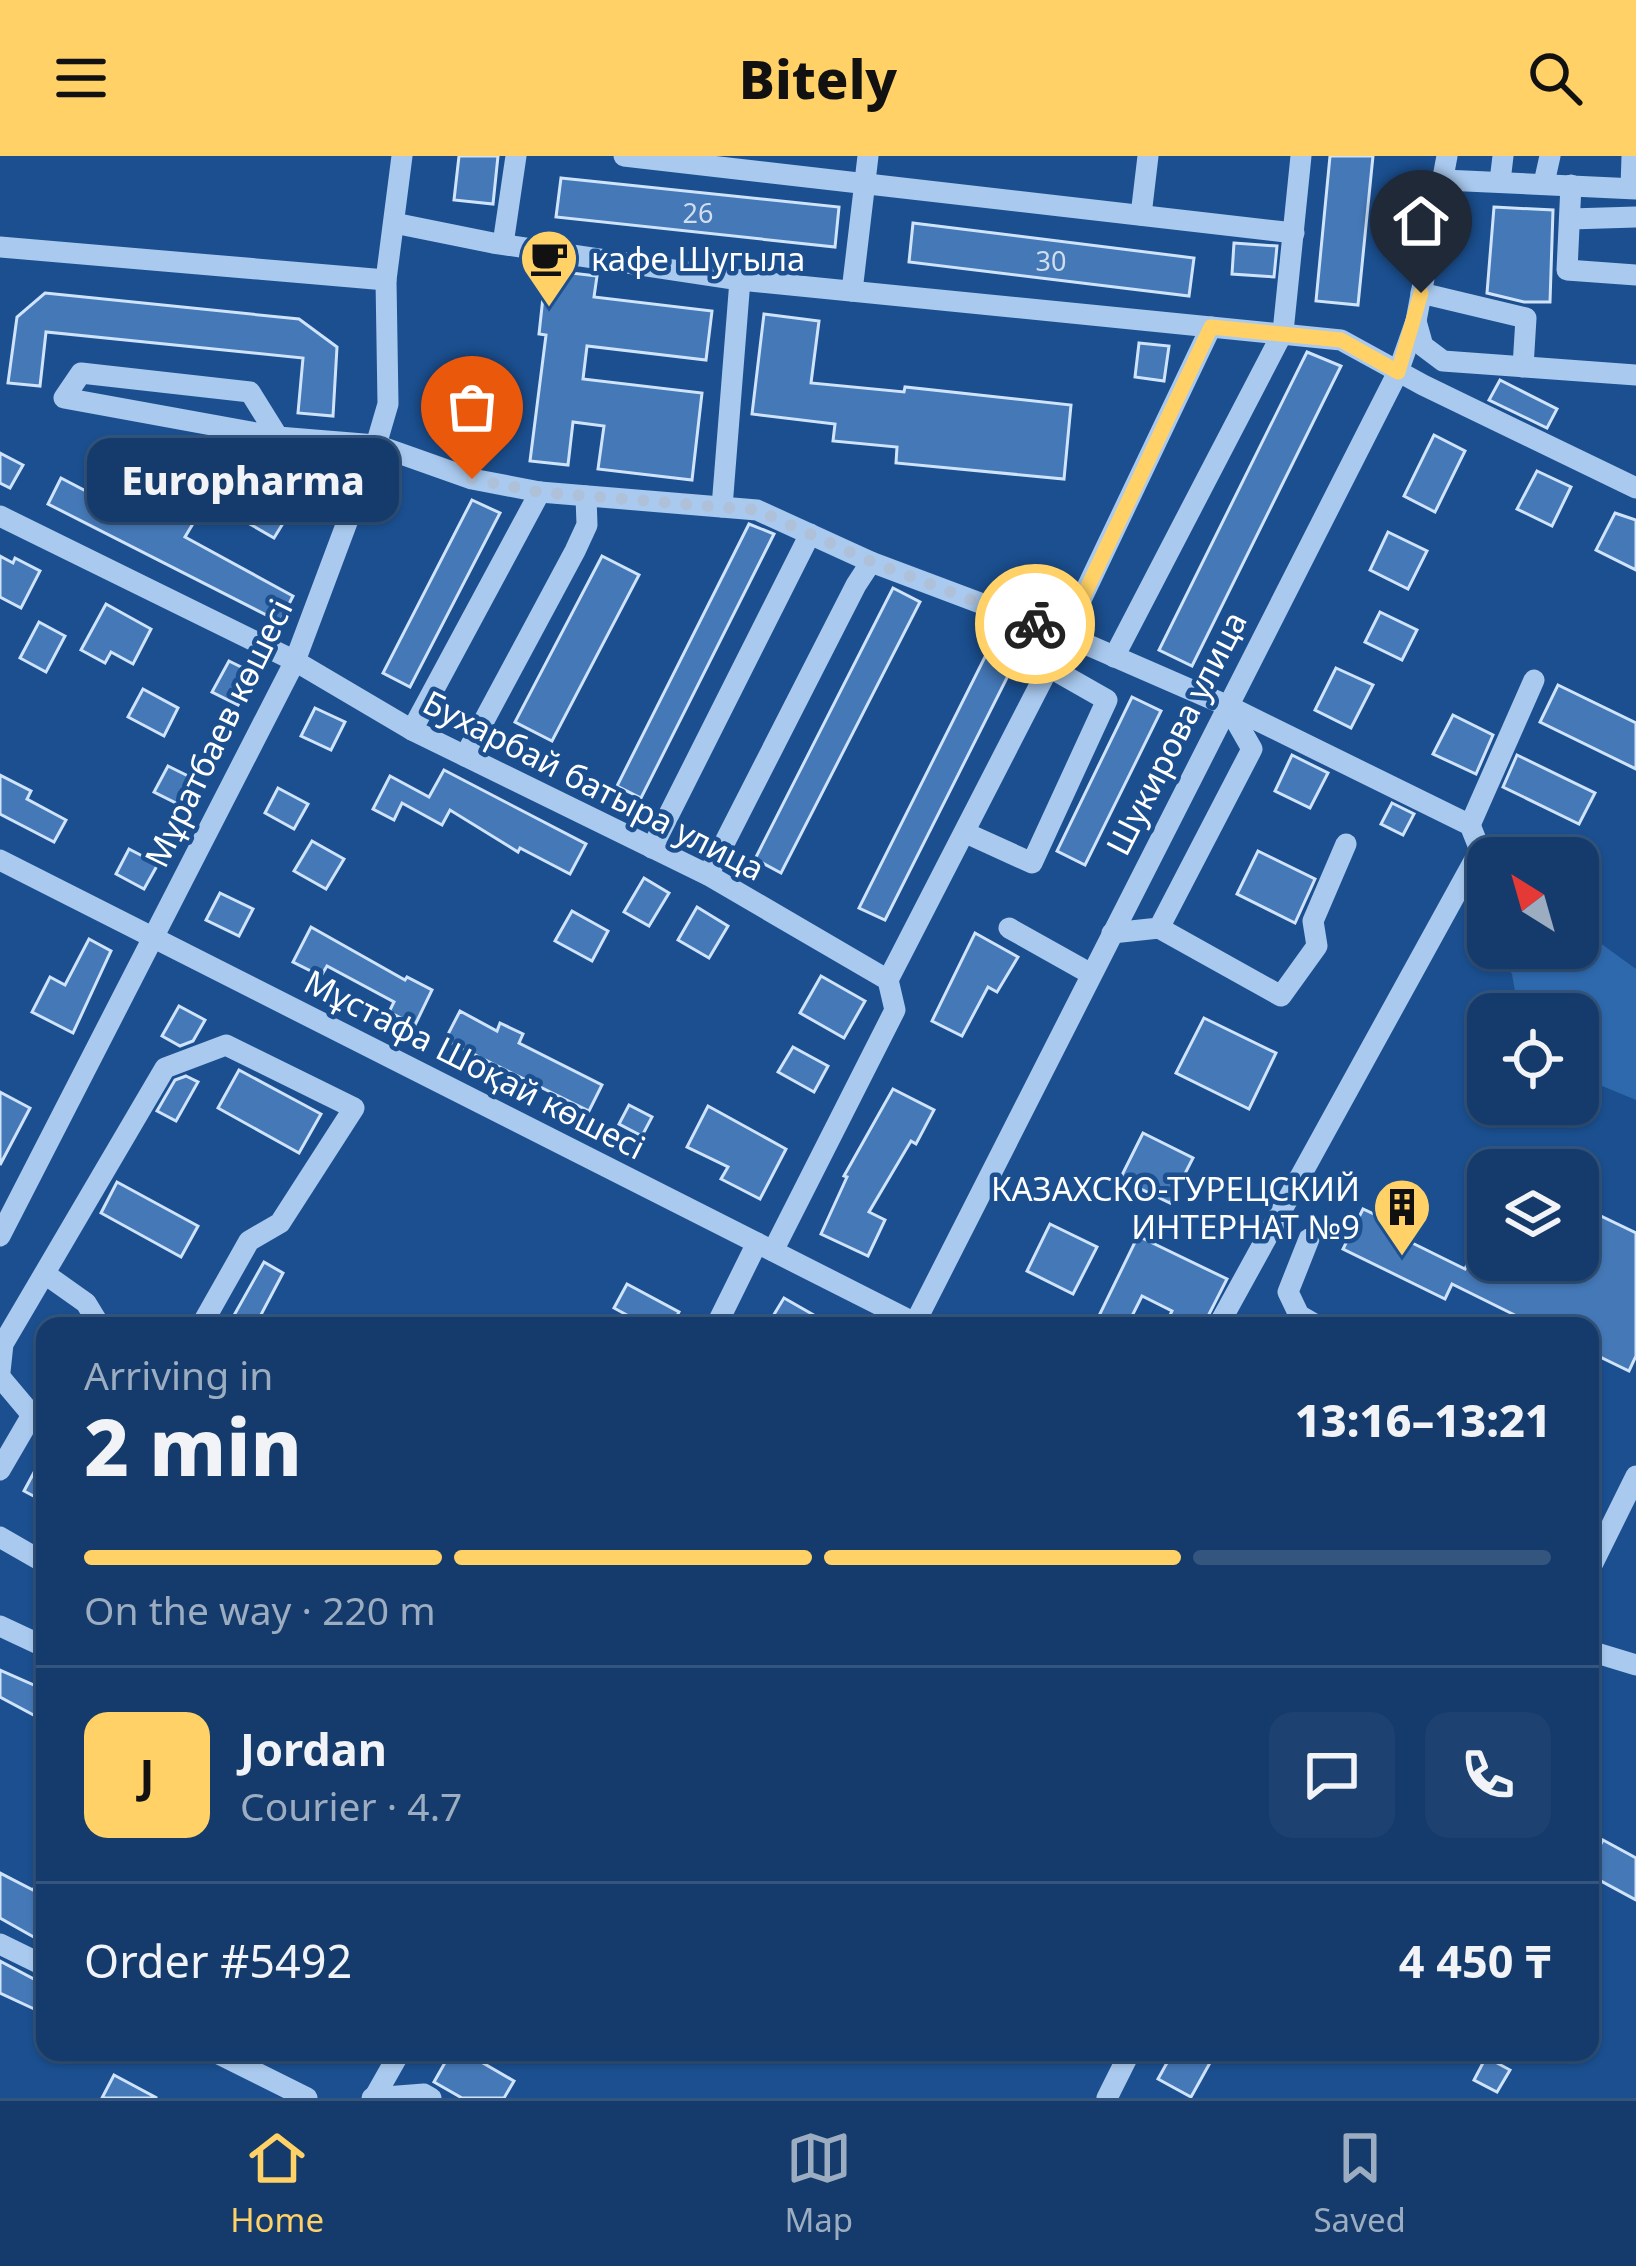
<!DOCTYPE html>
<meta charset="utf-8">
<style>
body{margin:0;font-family:"Noto Sans",sans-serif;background:#1d4271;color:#f1f3f6;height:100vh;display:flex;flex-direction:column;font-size:45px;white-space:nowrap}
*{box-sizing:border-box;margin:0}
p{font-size:39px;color:#9dadc1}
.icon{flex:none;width:66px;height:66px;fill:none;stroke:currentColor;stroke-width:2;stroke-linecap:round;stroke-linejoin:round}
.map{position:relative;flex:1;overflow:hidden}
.drawer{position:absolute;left:36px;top:1161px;width:1563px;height:744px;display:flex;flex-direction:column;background:#143b6b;border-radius:24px;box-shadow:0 3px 9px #0004,0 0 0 3px #33557e}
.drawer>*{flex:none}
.needle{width:78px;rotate:323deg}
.buttons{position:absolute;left:1467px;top:681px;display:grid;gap:24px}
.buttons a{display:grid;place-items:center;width:132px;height:132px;border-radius:24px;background:#143b6b;box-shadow:0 3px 9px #0004,0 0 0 3px #33557e;font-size:60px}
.pin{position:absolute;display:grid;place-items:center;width:102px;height:102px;color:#fff;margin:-123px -51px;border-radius:50% 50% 50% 0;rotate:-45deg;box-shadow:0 0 12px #0007}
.pin .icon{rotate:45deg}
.courier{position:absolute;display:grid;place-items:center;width:120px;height:120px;margin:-60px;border:9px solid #ffd166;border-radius:50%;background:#fff;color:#222;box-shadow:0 3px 15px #0007}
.bubble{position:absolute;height:84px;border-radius:24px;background:#143b6b;box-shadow:0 3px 9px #0004,0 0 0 3px #33557e;font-size:39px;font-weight:800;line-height:84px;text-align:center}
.overview em{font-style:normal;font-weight:800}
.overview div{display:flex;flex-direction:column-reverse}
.overview{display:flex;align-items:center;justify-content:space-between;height:204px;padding:0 48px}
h1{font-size:78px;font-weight:800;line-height:90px}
.bar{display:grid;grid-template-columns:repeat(4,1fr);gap:18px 12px;align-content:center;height:144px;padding:0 48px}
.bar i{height:15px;border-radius:9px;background:#33557e}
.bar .active{background:#ffd166}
.bar p{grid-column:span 4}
.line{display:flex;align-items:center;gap:30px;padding:0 48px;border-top:3px solid #33557e}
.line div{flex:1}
.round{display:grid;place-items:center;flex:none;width:126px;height:126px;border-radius:24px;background:#1d4271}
header{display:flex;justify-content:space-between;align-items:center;height:156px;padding:0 48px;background:#ffd166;color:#111;font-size:54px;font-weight:800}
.tabs{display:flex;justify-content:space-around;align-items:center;height:168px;border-top:3px solid #33557e;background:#143b6b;font-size:33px;color:#9dadc1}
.tabs a{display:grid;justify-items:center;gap:6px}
.tabs .active{color:#ffd166}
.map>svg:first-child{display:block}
.green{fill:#2e69ad}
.building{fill:#4478b7;stroke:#cfe3fa;stroke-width:3}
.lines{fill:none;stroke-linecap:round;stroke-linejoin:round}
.minor{stroke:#a9c9ee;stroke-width:21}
.done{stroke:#afc1d8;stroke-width:12;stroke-dasharray:0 21.6}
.route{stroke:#ffd166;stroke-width:15}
.labels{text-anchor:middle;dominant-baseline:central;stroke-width:9;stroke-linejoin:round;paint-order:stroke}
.number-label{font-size:27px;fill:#d0dded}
.poi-label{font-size:33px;fill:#fff;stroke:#1b4f8f;text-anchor:start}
.street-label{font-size:33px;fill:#fff;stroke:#1b4f8f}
</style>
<header><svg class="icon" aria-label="menu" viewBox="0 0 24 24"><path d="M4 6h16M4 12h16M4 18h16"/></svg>Bitely<svg class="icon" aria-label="search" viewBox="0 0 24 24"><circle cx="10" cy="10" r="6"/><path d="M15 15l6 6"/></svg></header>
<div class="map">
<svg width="1636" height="1942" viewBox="0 0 1636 1942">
<rect width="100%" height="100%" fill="#1b4f8f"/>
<polygon class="green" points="1578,771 1636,813 1636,944 1578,920 1578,858 1519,858 1512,818 1497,797 1499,792 1578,792"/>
<g class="building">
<polygon points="459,0 498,0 493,48 454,44"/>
<polygon points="1330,0 1373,0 1358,149 1316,145"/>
<polygon points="561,22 839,51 835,91 556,61"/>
<polygon points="1494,51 1553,54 1550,146 1524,146 1487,137"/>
<polygon points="913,67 1194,102 1189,140 909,106"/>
<polygon points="1234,87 1277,90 1274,121 1232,118"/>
<polygon points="546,114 597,120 594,141 712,155 706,204 587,190 583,223 702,237 692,324 598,313 604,270 573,266 568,309 530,305 546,179 539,178"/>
<polygon points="45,137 299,163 337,191 333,260 298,257 303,202 46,176 40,230 8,227 17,161"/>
<polygon points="764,158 819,165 811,227 904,236 905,231 1071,249 1064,323 896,307 897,291 833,285 835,268 752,258"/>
<polygon points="1139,187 1169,190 1164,225 1135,221"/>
<polygon points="1307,196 1341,210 1192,510 1159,494"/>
<polygon points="1500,224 1557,253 1547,272 1489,244"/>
<polygon points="1434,279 1465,295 1435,356 1404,340"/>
<polygon points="197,281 228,287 225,319 193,315"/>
<polygon points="0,297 23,309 10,332 0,327"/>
<polygon points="304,308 337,325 327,346 294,329"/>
<polygon points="1537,315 1571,331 1552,370 1517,353"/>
<polygon points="61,322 147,367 171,326 206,346 185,381 293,440 280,466 48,348"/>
<polygon points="260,332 293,351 274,382 241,363"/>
<polygon points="472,344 500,357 410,531 383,517"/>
<polygon points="1615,357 1636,364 1636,414 1596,394"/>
<polygon points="749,368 774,378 641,642 617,630"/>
<polygon points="1388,376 1427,395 1408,433 1370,414"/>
<polygon points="0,400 13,407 15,402 40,415 21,452 0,441"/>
<polygon points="602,400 639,419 552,585 515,566"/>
<polygon points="893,432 920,446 781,717 755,703"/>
<polygon points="106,448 151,473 133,508 111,496 105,507 81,494"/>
<polygon points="1380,456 1417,474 1402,504 1365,486"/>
<polygon points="39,466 65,480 46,516 20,502"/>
<polygon points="1000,471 1026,484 885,764 859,752"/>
<polygon points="229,505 255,518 238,549 212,536"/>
<polygon points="1336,512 1373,529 1351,572 1315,554"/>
<polygon points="1558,529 1636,567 1636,613 1540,566"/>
<polygon points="143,533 178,552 164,580 128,561"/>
<polygon points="1132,541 1161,555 1085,709 1057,695"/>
<polygon points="315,552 345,566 331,594 301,580"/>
<polygon points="1453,559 1493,579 1476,618 1433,598"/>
<polygon points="1292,599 1328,617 1310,652 1275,635"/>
<polygon points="1517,599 1595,637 1579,668 1503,631"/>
<polygon points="168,610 200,626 186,652 154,636"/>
<polygon points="444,614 586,688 570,718 520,692 518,696 450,654 442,669 402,647 394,664 373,653 390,620 429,641"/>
<polygon points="0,619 31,635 27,643 66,664 54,686 0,658"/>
<polygon points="278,632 308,648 294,673 265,657"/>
<polygon points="1392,647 1414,658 1403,679 1381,668"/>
<polygon points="312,685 344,703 326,733 294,715"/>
<polygon points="129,693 158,708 144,733 116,718"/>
<polygon points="1258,695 1315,723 1295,767 1237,738"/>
<polygon points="644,722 669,737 649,770 624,756"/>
<polygon points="220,737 253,753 239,780 206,764"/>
<polygon points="697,751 728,770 709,802 678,784"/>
<polygon points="572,755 608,775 592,805 555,785"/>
<polygon points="311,771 405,824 407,821 432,834 415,869 389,856 394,846 327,810 321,820 293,806"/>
<polygon points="975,777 1018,801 997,836 988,831 962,880 932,865"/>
<polygon points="89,783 111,795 73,877 32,856 50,821 65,829"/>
<polygon points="821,820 865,845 844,882 800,857"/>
<polygon points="179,850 205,864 193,885 180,890 162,880"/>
<polygon points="460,855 497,875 500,867 523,878 519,887 602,929 589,955 445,884"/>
<polygon points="1204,862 1276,897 1249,953 1176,917"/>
<polygon points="793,891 828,910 814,936 778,916"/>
<polygon points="239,914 321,958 299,997 218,952"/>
<polygon points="186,920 198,926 176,965 157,955 175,924"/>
<polygon points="893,933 934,954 916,988 911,985 869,1056 885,1064 868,1100 821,1078 847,1021 844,1020"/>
<polygon points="0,936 30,952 0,1009"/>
<polygon points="629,949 652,961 642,980 619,968"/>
<polygon points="708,950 786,993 760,1043 721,1023 728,1011 687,991"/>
<polygon points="1143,977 1193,1002 1170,1047 1120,1023"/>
<polygon points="117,1026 198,1070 181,1101 101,1057"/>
<polygon points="1578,1049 1636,1077 1636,1200 1629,1215 1590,1196 1590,1170 1537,1170 1452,1128 1445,1143 1343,1093 1363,1053 1395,1068 1390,1076 1465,1113 1488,1065 1488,1104 1578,1104"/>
<polygon points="1050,1068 1097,1091 1073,1138 1027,1115"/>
<polygon points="1138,1080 1227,1123 1203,1170 1165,1170 1172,1155 1142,1140 1127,1170 1094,1170"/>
<polygon points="264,1106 283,1117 255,1170 228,1170"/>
<polygon points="627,1128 679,1156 672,1170 647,1170 614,1152"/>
<polygon points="784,1142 833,1170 767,1170"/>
<polygon points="45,1296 45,1346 24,1335"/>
<polygon points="0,1514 45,1534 45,1555 41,1563 0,1541"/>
<polygon points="1603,1684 1636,1702 1636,1744 1590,1719 1590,1708"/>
<polygon points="45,1712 45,1773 39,1784 0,1762 0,1717 33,1734"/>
<polygon points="0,1805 45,1829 45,1858 0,1837"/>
<polygon points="451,1896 464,1896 514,1925 504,1942 462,1942 434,1926"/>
<polygon points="1173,1896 1216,1896 1191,1941 1158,1923"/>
<polygon points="1486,1901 1510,1914 1497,1936 1474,1924"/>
<polygon points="114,1919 157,1942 102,1942"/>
</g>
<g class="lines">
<g class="minor">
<polyline points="624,0 1294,77"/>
<polyline points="1444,24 1636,33"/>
<polyline points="1500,25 1503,0"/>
<polyline points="1544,27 1550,0"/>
<polyline points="1571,29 1567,114 1636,119"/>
<polyline points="1631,32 1632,0"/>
<polyline points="1141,59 1148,0"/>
<polyline points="1570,63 1636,61"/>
<polyline points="394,67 493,87 740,124 1341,184 1423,229 1636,332"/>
<polyline points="503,88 516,0"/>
<polyline points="0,91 386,124"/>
<polyline points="852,135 868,0"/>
<polyline points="1421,137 1526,162 1523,211"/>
<polyline points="1416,165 1423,190 1443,205 1636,219"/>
<polyline points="278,281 64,242 81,217 250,236 278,281 376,289 472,323 540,336 757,354 871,406 1065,479 1228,550 1470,669 1480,694 1218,1170"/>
<polyline points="722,351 740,124"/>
<polyline points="0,360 295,505 412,574 708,719 888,824 895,854 773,1095"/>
<polyline points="1114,501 1283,176 1301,0"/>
<polyline points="412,574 540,336"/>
<polyline points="465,600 575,395 587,369 586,340"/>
<polyline points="1470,669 1534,524"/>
<polyline points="966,677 1032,707 1107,544 1049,511"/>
<polyline points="652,692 810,378"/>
<polyline points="0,704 921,1170"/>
<polyline points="708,719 856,429 871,406"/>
<polyline points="1009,772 1091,818"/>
<polyline points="1159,772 1281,840 1317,790 1313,765 1346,688"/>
<polyline points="1112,777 1159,772 1252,593 1228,551"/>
<polyline points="888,824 1049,511 1211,171"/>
<polyline points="0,1080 295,505 376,289 388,248 386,124 402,0"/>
<polyline points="1309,1083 1288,1136 1299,1159 1318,1170"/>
<polyline points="45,1118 86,1147 100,1170"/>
<polyline points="915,1167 1398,216 1416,165 1447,0"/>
<polyline points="716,1170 757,1087"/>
<polyline points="0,1216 3,1188 165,912 226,889 354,952 280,1067 249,1085 201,1170"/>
<polyline points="0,1221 32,1259 45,1267"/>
<polyline points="0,1314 32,1259"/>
<polyline points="0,1381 45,1407"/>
<polyline points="1590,1413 1636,1320"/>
<polyline points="0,1470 45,1491"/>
<polyline points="1590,1495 1636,1509"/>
<polyline points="0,1788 45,1810"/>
<polyline points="215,1896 307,1942"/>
<polyline points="372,1942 424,1938 431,1942"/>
<polyline points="374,1942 400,1896"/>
<polyline points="1107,1942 1130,1896"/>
</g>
</g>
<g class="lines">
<polyline class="done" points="472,323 540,336 757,354 872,406 1035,468"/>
<polyline class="route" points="1035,468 1065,479 1211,171 1341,184 1398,216 1421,137"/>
</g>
<defs>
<symbol id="cafe-pin" viewBox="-11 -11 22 30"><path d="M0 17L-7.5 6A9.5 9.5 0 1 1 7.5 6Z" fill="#ffd166" stroke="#1b4f8f"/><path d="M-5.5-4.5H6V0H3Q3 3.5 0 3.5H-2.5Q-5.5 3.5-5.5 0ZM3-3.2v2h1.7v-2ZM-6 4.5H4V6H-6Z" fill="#111"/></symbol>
<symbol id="building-pin" viewBox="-11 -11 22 30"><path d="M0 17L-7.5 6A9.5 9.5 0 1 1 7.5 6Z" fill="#ffd166" stroke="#1b4f8f"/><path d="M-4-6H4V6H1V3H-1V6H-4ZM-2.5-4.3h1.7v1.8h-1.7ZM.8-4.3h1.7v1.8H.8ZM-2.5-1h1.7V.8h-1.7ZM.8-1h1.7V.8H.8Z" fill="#111"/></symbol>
</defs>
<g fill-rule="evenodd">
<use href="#cafe-pin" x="516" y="69" width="66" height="90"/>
<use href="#building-pin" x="1369" y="1018" width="66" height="90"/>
</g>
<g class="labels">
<g class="number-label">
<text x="698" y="56">26</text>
<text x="1051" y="104">30</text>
</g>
<g class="poi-label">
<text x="591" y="102">кафе Шугыла</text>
<text x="1360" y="1032" text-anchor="end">КАЗАХСКО-ТУРЕЦСКИЙ<tspan x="1360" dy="38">ИНТЕРНАТ №9</tspan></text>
</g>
<g class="street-label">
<text transform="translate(218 577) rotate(-64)">Мұратбаев көшесі</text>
<text transform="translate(1176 577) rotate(-63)">Шукирова улица</text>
<text transform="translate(594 629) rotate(27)">Бухарбай батыра улица</text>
<text transform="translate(475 908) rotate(27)">Мұстафа Шоқай көшесі</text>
</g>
</g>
</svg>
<div class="buttons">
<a><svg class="needle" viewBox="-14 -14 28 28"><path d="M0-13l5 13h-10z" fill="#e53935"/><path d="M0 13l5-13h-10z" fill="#9dadc1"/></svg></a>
<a><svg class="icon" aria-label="locate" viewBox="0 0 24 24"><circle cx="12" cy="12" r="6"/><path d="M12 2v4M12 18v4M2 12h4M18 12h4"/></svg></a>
<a><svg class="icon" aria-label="layers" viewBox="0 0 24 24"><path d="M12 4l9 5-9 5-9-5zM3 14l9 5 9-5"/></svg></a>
</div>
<div class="pin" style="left:472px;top:323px;background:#ea580c"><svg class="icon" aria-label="bag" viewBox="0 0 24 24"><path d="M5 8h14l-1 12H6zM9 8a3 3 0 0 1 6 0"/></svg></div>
<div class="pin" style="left:1421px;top:137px;background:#1f2937"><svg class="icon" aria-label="home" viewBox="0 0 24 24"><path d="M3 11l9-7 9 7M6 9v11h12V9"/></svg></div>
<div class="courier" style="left:1035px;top:468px"><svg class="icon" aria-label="bike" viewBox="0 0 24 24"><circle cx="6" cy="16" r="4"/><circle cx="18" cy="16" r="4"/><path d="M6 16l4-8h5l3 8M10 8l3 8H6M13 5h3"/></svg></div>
<div class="bubble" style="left:87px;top:282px;width:312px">Europharma</div>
<section class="drawer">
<div class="overview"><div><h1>2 min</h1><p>Arriving in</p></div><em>13:16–13:21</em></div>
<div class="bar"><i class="active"></i><i class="active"></i><i class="active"></i><i></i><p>On the way · 220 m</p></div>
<div class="line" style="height:216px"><b class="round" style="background:#ffd166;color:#111">J</b><div><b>Jordan</b><p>Courier · 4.7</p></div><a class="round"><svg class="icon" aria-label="chat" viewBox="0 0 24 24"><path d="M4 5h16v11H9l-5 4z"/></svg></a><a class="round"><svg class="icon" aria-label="phone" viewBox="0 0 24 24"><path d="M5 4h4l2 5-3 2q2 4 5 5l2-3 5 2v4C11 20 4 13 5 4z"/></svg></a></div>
<div class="line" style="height:156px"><div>Order #5492</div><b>4 450 ₸</b></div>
</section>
</div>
<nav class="tabs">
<a class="active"><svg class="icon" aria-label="home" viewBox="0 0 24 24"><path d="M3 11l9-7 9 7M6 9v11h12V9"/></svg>Home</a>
<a><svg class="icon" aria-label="map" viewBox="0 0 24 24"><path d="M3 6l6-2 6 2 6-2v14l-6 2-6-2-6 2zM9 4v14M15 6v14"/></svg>Map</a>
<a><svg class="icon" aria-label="saved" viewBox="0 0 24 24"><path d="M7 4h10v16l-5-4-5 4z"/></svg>Saved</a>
</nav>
